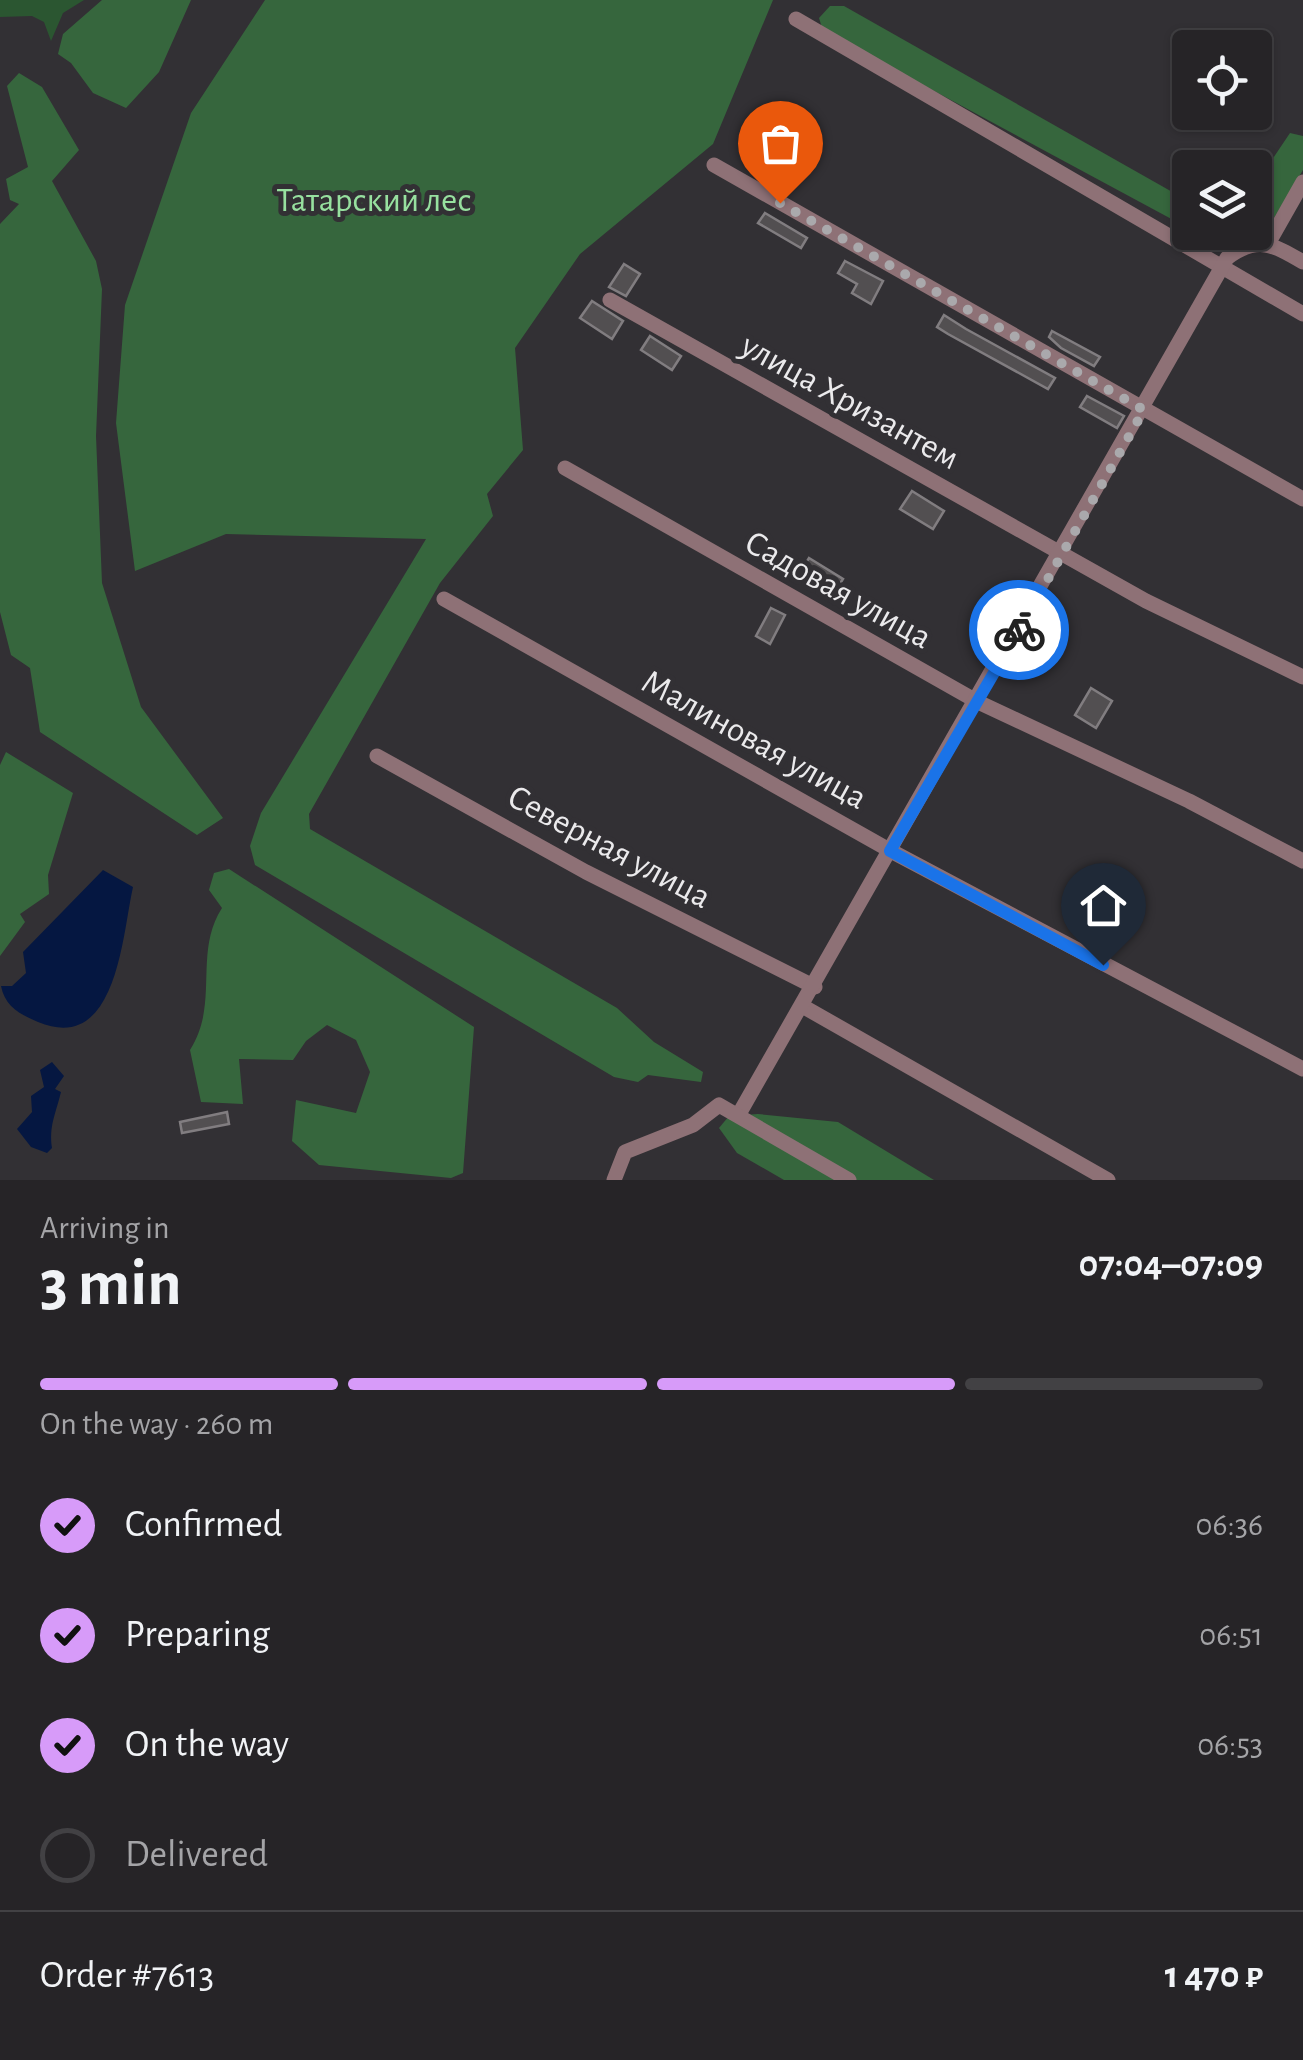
<!DOCTYPE html>
<meta charset="utf-8">
<style>
body{margin:0;font-family:"Alegreya Sans",sans-serif;background:#2e2c2f;color:#f1f3f6;height:100vh;display:flex;flex-direction:column;font-size:38px;white-space:nowrap}
*{box-sizing:border-box;margin:0}
p{font-size:32px;color:#a4a4a7}
.icon{flex:none;width:55px;height:55px;fill:none;stroke:currentColor;stroke-width:2;stroke-linecap:round;stroke-linejoin:round}
.map{position:relative;height:1180px;overflow:hidden}
.sheet{display:flex;flex-direction:column;background:#262427;flex:1}
.sheet>*{flex:none}
.buttons{position:absolute;left:1172px;top:30px;display:grid;gap:20px}
.buttons a{display:grid;place-items:center;width:100px;height:100px;border-radius:10px;background:#262427;box-shadow:0 2px 8px #0004,0 0 0 2px #424144;font-size:50px}
.pin{position:absolute;display:grid;place-items:center;width:85px;height:85px;color:#fff;margin:-102px -42px;border-radius:50% 50% 50% 0;rotate:-45deg;box-shadow:0 0 10px #0007}
.pin .icon{rotate:45deg}
.courier{position:absolute;display:grid;place-items:center;width:100px;height:100px;margin:-50px;border:8px solid #1a73e8;border-radius:50%;background:#fff;color:#222;box-shadow:0 2px 12px #0007}
.head em{font-style:normal;font-weight:600}
.head div{display:flex;flex-direction:column-reverse}
.head{display:flex;align-items:center;justify-content:space-between;height:170px;padding:0 40px}
h1{font-size:65px;font-weight:600;line-height:75px}
.bar{display:grid;grid-template-columns:repeat(4,1fr);gap:15px 10px;align-content:center;height:120px;padding:0 40px}
.bar i{height:12px;border-radius:8px;background:#424144}
.bar .on{background:#d79bf9}
.bar p{grid-column:span 4}
.line{display:flex;align-items:center;gap:25px;padding:0 40px;border-top:2px solid #424144}
.line div{flex:1}
ol{padding:0 40px;list-style:none}
li{display:flex;align-items:center;gap:30px;height:110px}
li p{margin-inline-start:auto}
li .icon{padding:10px;border-radius:50%;background:#d79bf9;color:#111;stroke-width:4}
li:last-child{color:#a4a4a7}
li i{width:55px;height:55px;border:5px solid #424144;border-radius:50%}
.map>svg:first-child{display:block}
.green{fill:#2b5631}
.forest{fill:#36663d}
.water{fill:#051741}
.building{fill:#524f51;stroke:#817d80;stroke-width:2.5}
.lines{fill:none;stroke-linecap:round;stroke-linejoin:round}
.minor{stroke:#8e7176;stroke-width:15}
.done{stroke:#aaa9ac;stroke-width:10;stroke-dasharray:0 18}
.route{stroke:#1a73e8;stroke-width:12}
.labels{text-anchor:middle;dominant-baseline:central;stroke-width:10;stroke-linejoin:round;paint-order:stroke}
.park-label{font-size:35px;fill:#97e09f;stroke:#323034}
.street-label{font-size:35px;fill:#ebeaec;stroke:#323034}
</style>
<div class="map">
<svg width="1303" height="1180" viewBox="0 0 1303 1180">
<rect width="100%" height="100%" fill="#323034"/>
<polygon class="green" points="0,0 84,0 63,13 51,41 44,22 32,16 0,17"/>
<g class="forest">
<polygon points="102,0 191,0 159,72 126,108 93,93 71,63 58,54 63,34"/>
<polygon points="265,0 773,0 713,144 580,254 515,348 523,450 487,494 493,516 440,583 309,814 310,829 617,1008 654,1042 703,1072 701,1082 648,1075 638,1082 614,1077 255,865 250,846 261,813 426,539 226,534 135,571 116,423 125,305 191,113"/>
<polygon points="830,6 844,6 1190,202 1190,229 823,31 819,18"/>
<polygon points="19,73 42,87 79,150 52,181 96,261 102,289 96,436 102,583 141,707 223,818 197,835 40,732 30,668 11,655 0,612 0,224 19,204 10,200 6,179 28,167 7,86"/>
<polygon points="1290,133 1303,136 1303,170 1263,236 1229,251 1196,233 1255,232 1255,185"/>
<polygon points="6,752 73,793 48,875 49,894 20,914 25,922 0,956 0,765"/>
<path d="M229,869l245,158 -11,146 -12,5 -132,-13 -27,-24 4,-41 60,13 14,-41 -14,-32 -29,-15 -21,16 -13,19 -54,-1 4,45 -42,-2 -11,-52c30,-47 3,-97 32,-142l-13,-18 5,-17z"/>
<polygon points="758,1114 838,1122 934,1180 784,1180 737,1153 719,1128 729,1116"/>
</g>
<g class="water">
<path d="M103,870l30,17c-11,49 -16,168 -95,135 -19,-8 -33,-16 -37,-36h11l14,-13 -3,-21z"/>
<path d="M52,1062l12,14 -9,13 6,3c-6,24 -12,34 -9,56l-5,5 -16,-6 -14,-18 15,-17 -1,-16 13,-9 -4,-17z"/>
</g>
<g class="building">
<polygon points="765,213 807,238 801,248 758,223"/>
<polygon points="845,261 883,281 871,304 852,293 857,284 838,273"/>
<polygon points="624,264 640,274 626,296 609,287"/>
<polygon points="592,301 623,321 612,339 580,318"/>
<polygon points="944,315 966,329 1055,378 1048,389 948,334 937,327"/>
<polygon points="1052,331 1100,357 1094,366 1061,348 1049,337"/>
<polygon points="650,336 681,356 672,370 641,350"/>
<polygon points="1087,396 1124,416 1117,428 1080,407"/>
<polygon points="912,491 944,511 933,529 900,509"/>
<polygon points="809,558 843,579 830,600 796,579"/>
<polygon points="771,608 785,615 770,644 756,636"/>
<polygon points="1091,688 1112,701 1096,728 1075,715"/>
<polygon points="227,1112 229,1124 182,1133 180,1122"/>
</g>
<g class="lines">
<g class="minor">
<polyline points="796,19 1303,314"/>
<polyline points="714,165 1303,499"/>
<polyline points="1269,242 1303,182"/>
<polyline points="610,300 1146,601 1303,677"/>
<polyline points="565,468 978,702 1189,801 1303,861"/>
<polyline points="444,599 891,851 1303,1069"/>
<polyline points="377,756 586,872 815,987"/>
<polyline points="804,1007 1108,1180"/>
<path d="M739,1114l488,-856c30,-23 47,-13 76,4"/>
<polyline points="614,1180 625,1152 693,1125 719,1105 849,1180"/>
</g>
</g>
<g class="lines">
<polyline class="done" points="780,203 1144,410 1019,630"/>
<polyline class="route" points="1019,630 890,851 1103,965"/>
</g>
<g class="labels">
<g class="park-label">
<text x="374" y="200">Татарский лес</text>
</g>
<g class="street-label">
<text transform="translate(850 402) rotate(29)">улица Хризантем</text>
<text transform="translate(838 590) rotate(29)">Садовая улица</text>
<text transform="translate(754 740) rotate(29)">Малиновая улица</text>
<text transform="translate(609 847) rotate(28)">Северная улица</text>
</g>
</g>
</svg>
<div class="buttons">
<a><svg class="icon" aria-label="locate" viewBox="0 0 24 24"><circle cx="12" cy="12" r="6"/><path d="M12 2v4M12 18v4M2 12h4M18 12h4"/></svg></a>
<a><svg class="icon" aria-label="layers" viewBox="0 0 24 24"><path d="M12 4l9 5-9 5-9-5zM3 14l9 5 9-5"/></svg></a>
</div>
<div class="pin" style="left:780px;top:203px;background:#ea580c"><svg class="icon" aria-label="bag" viewBox="0 0 24 24"><path d="M5 8h14l-1 12H6zM9 8a3 3 0 0 1 6 0"/></svg></div>
<div class="pin" style="left:1103px;top:965px;background:#1f2937"><svg class="icon" aria-label="home" viewBox="0 0 24 24"><path d="M3 11l9-7 9 7M6 9v11h12V9"/></svg></div>
<div class="courier" style="left:1019px;top:630px"><svg class="icon" aria-label="bike" viewBox="0 0 24 24"><circle cx="6" cy="16" r="4"/><circle cx="18" cy="16" r="4"/><path d="M6 16l4-8h5l3 8M10 8l3 8H6M13 5h3"/></svg></div>
</div>
<section class="sheet">
<div class="head"><div><h1>3 min</h1><p>Arriving in</p></div><em>07:04–07:09</em></div>
<div class="bar"><i class="on"></i><i class="on"></i><i class="on"></i><i></i><p>On the way · 260 m</p></div>
<ol>
<li><svg class="icon" aria-label="check" viewBox="0 0 24 24"><path d="M5 12l5 5 9-10"/></svg>Confirmed<p>06:36</p></li>
<li><svg class="icon" aria-label="check" viewBox="0 0 24 24"><path d="M5 12l5 5 9-10"/></svg>Preparing<p>06:51</p></li>
<li><svg class="icon" aria-label="check" viewBox="0 0 24 24"><path d="M5 12l5 5 9-10"/></svg>On the way<p>06:53</p></li>
<li><i></i>Delivered</li>
</ol>
<div class="line" style="height:130px"><div>Order #7613</div><b>1 470 ₽</b></div>
</section>
